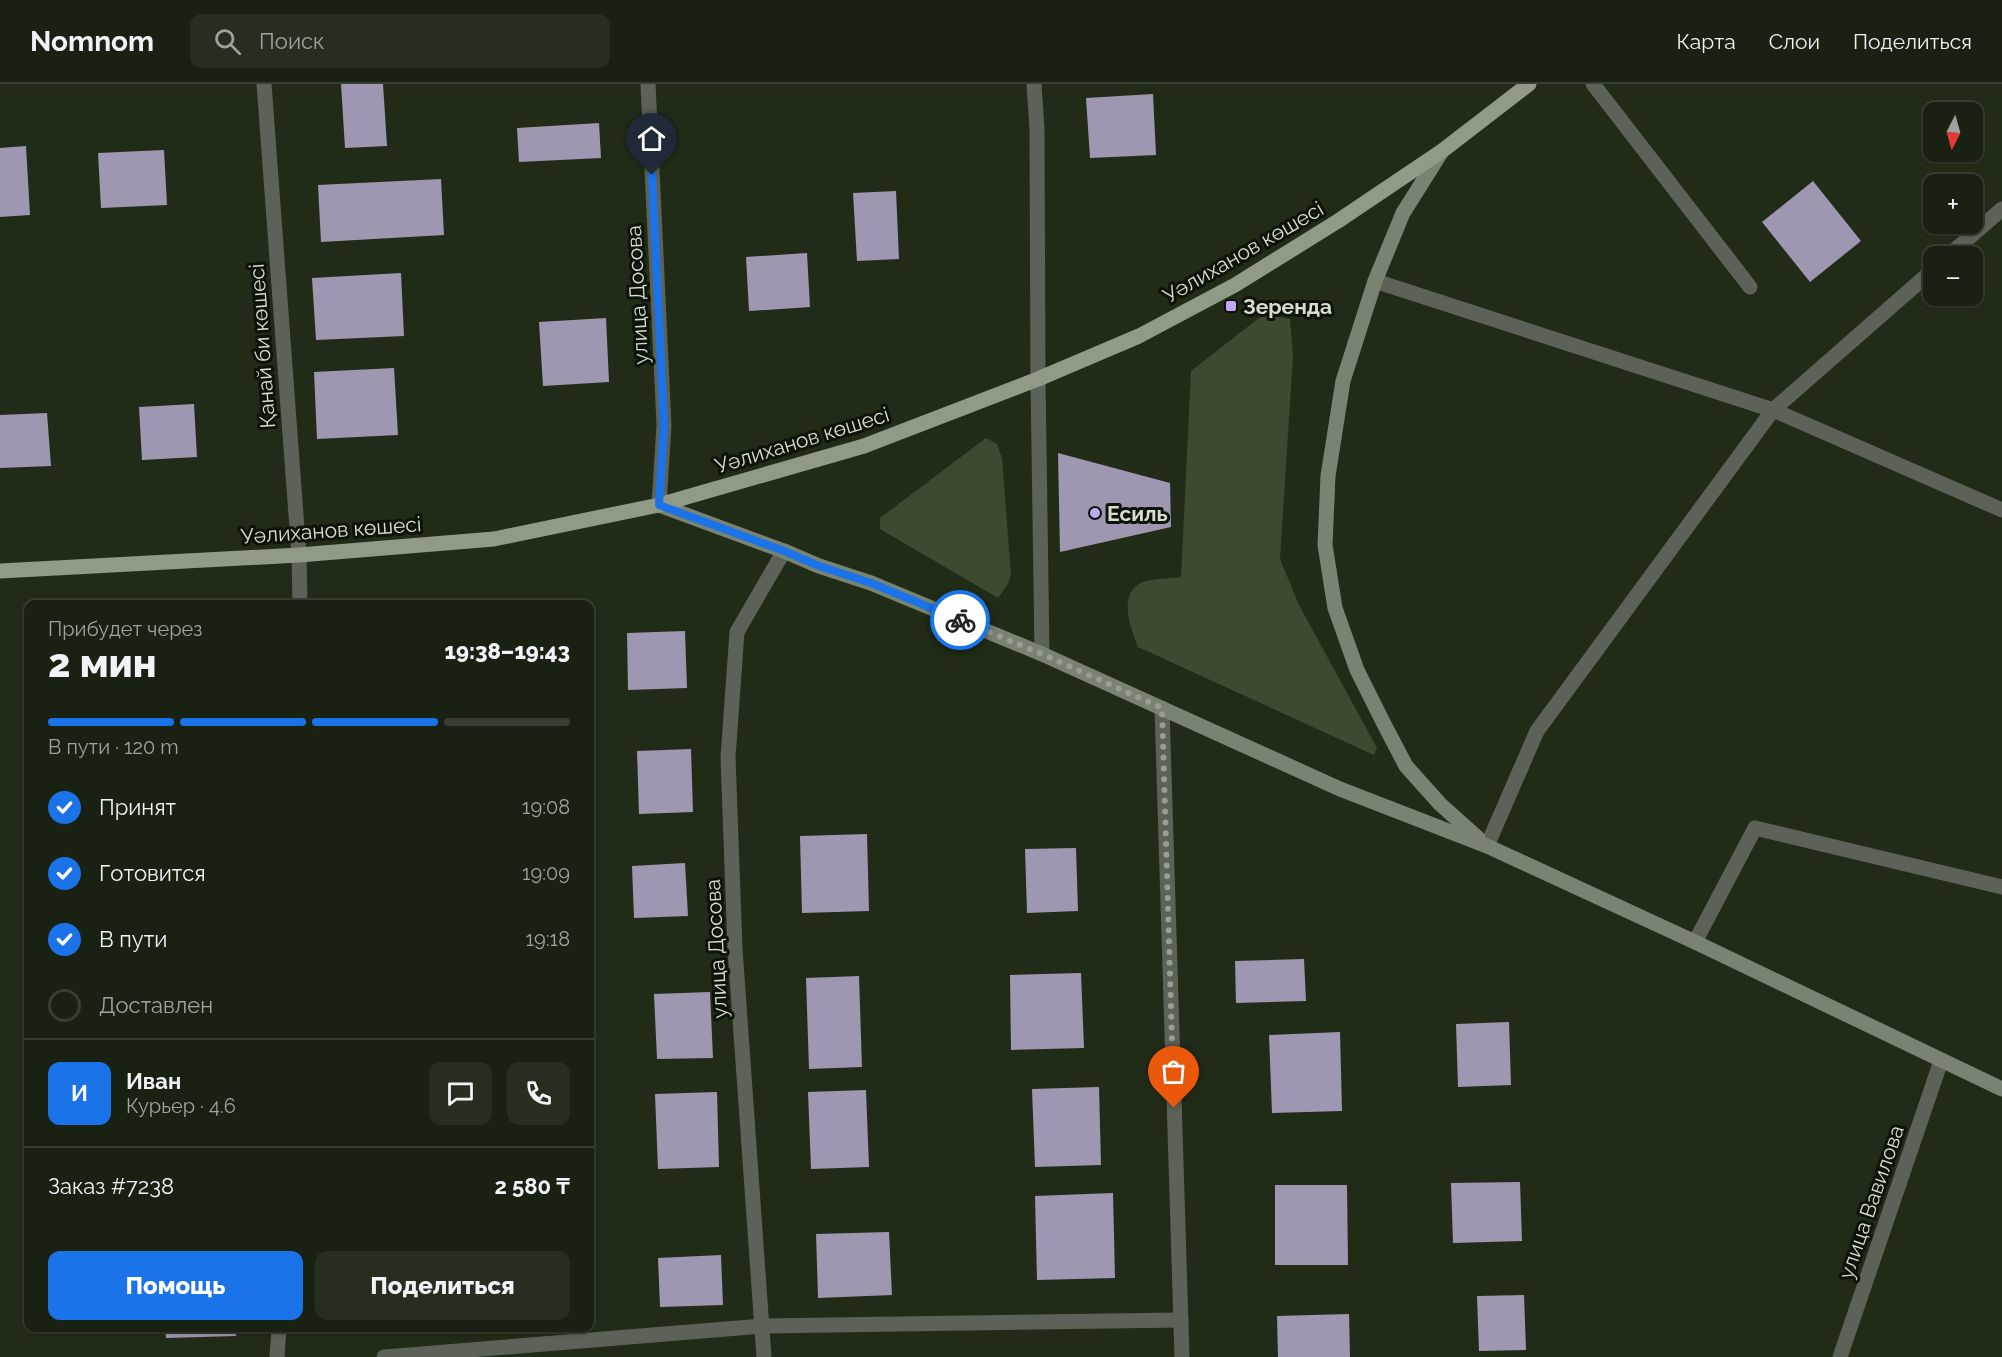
<!DOCTYPE html>
<html lang="ru">
<meta charset="utf-8">
<style>
body{margin:0;font-family:Raleway,sans-serif;background:#262e20;color:#f1f3f6;height:100vh;display:flex;flex-direction:column;font-size:22px;white-space:nowrap}
*{box-sizing:border-box;margin:0}
p{font-size:20px;color:#9fa39f}
.icon{flex:none;width:33px;height:33px;fill:none;stroke:currentColor;stroke-width:2;stroke-linecap:round;stroke-linejoin:round}
.map{position:relative;flex:1;overflow:hidden}
.panel{position:absolute;left:24px;top:516px;width:570px;height:732px;display:flex;flex-direction:column;background:#192112;border-radius:12px;box-shadow:0 2px 4px #0004,0 0 0 2px #373e32}
.panel>*{flex:none}
.needle{width:39px;rotate:186deg}
.controls{position:absolute;left:1923px;top:18px;display:grid;gap:12px}
.controls a{display:grid;place-items:center;width:60px;height:60px;border-radius:12px;background:#192112;box-shadow:0 2px 4px #0004,0 0 0 2px #373e32;font-size:30px}
.pin{position:absolute;display:grid;place-items:center;width:51px;height:51px;color:#fff;margin:-62px -26px;border-radius:50% 50% 50% 0;rotate:-45deg;box-shadow:0 0 6px #0007}
.pin .icon{rotate:45deg}
.courier{position:absolute;display:grid;place-items:center;width:60px;height:60px;margin:-30px;border:4px solid #1a73e8;border-radius:50%;background:#fff;color:#222;box-shadow:0 2px 8px #0007}
.head em{font-style:normal;font-weight:800}
.head div{display:flex;flex-direction:column-reverse}
.head{display:flex;align-items:center;justify-content:space-between;height:102px;padding:0 24px}
h1{font-size:39px;font-weight:800;line-height:45px}
.bar{display:grid;grid-template-columns:repeat(4,1fr);gap:9px 6px;align-content:center;height:72px;padding:0 24px}
.bar i{height:8px;border-radius:4px;background:#373e32}
.bar .on{background:#1a73e8}
.bar p{grid-column:span 4}
.line{display:flex;align-items:center;gap:15px;padding:0 24px;border-top:2px solid #373e32}
.line div{flex:1}
.round{display:grid;place-items:center;flex:none;width:63px;height:63px;border-radius:12px;background:#262e20}
ol{padding:0 24px;list-style:none}
li{display:flex;align-items:center;gap:18px;height:66px}
li p{margin-inline-start:auto}
li .icon{padding:6px;border-radius:50%;background:#1a73e8;color:#fff;stroke-width:4}
li:last-child{color:#9fa39f}
li i{width:33px;height:33px;border:3px solid #373e32;border-radius:50%}
.action{display:flex;gap:12px;margin-top:auto;padding:12px 24px}
.action a{flex:1;height:69px;border-radius:12px;background:#1a73e8;color:#fff;font-size:24px;font-weight:800;line-height:69px;text-align:center}
.action a+a{background:#262e20;color:#f1f3f6}
header{display:flex;align-items:center;gap:36px;box-sizing:border-box;height:84px;padding:0 30px;background:#192112;border-bottom:2px solid #373e32}
header strong{font-size:28px}
nav{display:flex;gap:33px;margin-inline-start:auto;font-size:21px}
.search{width:420px;height:54px;background:#262e20;display:flex;align-items:center;gap:15px;box-sizing:border-box;padding:0 21px;border-radius:12px;color:#9fa39f;font-size:22px}
.map>svg:first-child{display:block}
.green{fill:#3b4a30}
.building{fill:#9f97b1}
.lines{fill:none;stroke-linecap:round;stroke-linejoin:round}
.lane{stroke:#5c6258;stroke-width:15}
.street{stroke:#5c6258;stroke-width:15}
.secondary{stroke:#798372;stroke-width:15}
.primary{stroke:#8f9b86;stroke-width:15}
.done{stroke:#97a090;stroke-width:6;stroke-dasharray:0 10.8}
.route{stroke:#1a73e8;stroke-width:8}
.poi-dot{fill:#c0a8f3;stroke:#0e130a;stroke-width:2}
.labels{text-anchor:middle;dominant-baseline:central;stroke-width:6;stroke-linejoin:round;paint-order:stroke}
.street-label{font-size:21px;fill:#d6ded1;stroke:#0e130a}
.poi-label{font-size:21px;font-weight:bold;fill:#d6ded1;stroke:#0e130a;text-anchor:start}
</style>
<header>
<strong>Nomnom</strong>
<div class="search"><svg class="icon" aria-label="search" viewBox="0 0 24 24"><circle cx="10" cy="10" r="6"/><path d="M15 15l6 6"/></svg>Поиск</div>
<nav><a>Карта</a><a>Слои</a><a>Поделиться</a></nav>
</header>
<div class="map">
<svg width="2002" height="1273" viewBox="0 0 2002 1273">
<rect width="100%" height="100%" fill="#212c18"/>
<g class="green">
<path d="M1264,230l26,5 3,37 -13,203 19,46 78,143 -3,7 -236,-108c-8,-20 -21,-54 5,-65 11,-4 27,-3 38,-5l10,-206z"/>
<polygon points="986,354 997,360 1002,374 1011,491 1008,500 998,514 880,445 880,434"/>
</g>
<g class="building">
<polygon points="341,0 383,0 387,62 345,64"/>
<polygon points="1153,10 1156,71 1090,74 1086,14"/>
<polygon points="599,39 601,74 519,78 517,44"/>
<polygon points="26,62 30,131 0,133 0,64"/>
<polygon points="164,66 167,121 101,124 98,69"/>
<polygon points="441,95 444,151 321,158 318,101"/>
<polygon points="1813,97 1861,157 1810,198 1762,138"/>
<polygon points="896,107 899,175 857,177 853,109"/>
<polygon points="807,169 810,223 749,227 746,173"/>
<polygon points="401,189 404,252 316,256 312,194"/>
<polygon points="606,234 609,298 543,302 539,238"/>
<polygon points="394,284 398,351 317,355 314,288"/>
<polygon points="194,320 197,373 142,376 139,323"/>
<polygon points="47,329 51,382 0,384 0,331"/>
<polygon points="1058,369 1170,399 1171,443 1060,468"/>
<polygon points="685,547 687,604 628,606 627,549"/>
<polygon points="691,665 693,728 639,730 637,667"/>
<polygon points="867,750 869,827 802,829 800,752"/>
<polygon points="1076,764 1078,827 1027,829 1025,765"/>
<polygon points="685,779 688,832 634,834 632,782"/>
<polygon points="1304,875 1306,917 1236,919 1235,877"/>
<polygon points="1081,889 1084,964 1011,966 1010,891"/>
<polygon points="859,892 862,983 809,985 806,894"/>
<polygon points="710,908 713,974 657,975 654,910"/>
<polygon points="1509,938 1511,1001 1458,1003 1456,940"/>
<polygon points="1340,948 1342,1027 1272,1029 1269,951"/>
<polygon points="1099,1003 1101,1081 1035,1083 1032,1005"/>
<polygon points="866,1006 869,1083 811,1085 808,1008"/>
<polygon points="717,1008 719,1083 658,1085 655,1010"/>
<polygon points="1520,1098 1522,1157 1453,1159 1451,1099"/>
<polygon points="1275,1101 1347,1101 1348,1181 1275,1181"/>
<polygon points="1113,1109 1115,1194 1037,1196 1035,1112"/>
<polygon points="889,1148 892,1211 818,1214 816,1150"/>
<polygon points="721,1171 723,1221 660,1223 658,1174"/>
<polygon points="1524,1211 1526,1266 1479,1267 1477,1212"/>
<polygon points="1349,1230 1350,1273 1278,1273 1277,1232"/>
<polygon points="165,1244 235,1244 236,1252 166,1254"/>
</g>
<g class="lines">
<g class="lane">
<polyline points="1593,0 1750,203"/>
<polyline points="1948,172 2002,125"/>
<polyline points="1375,197 1773,326 2002,426"/>
<polyline points="1038,295 1042,570"/>
<polyline points="1487,762 1537,647 1773,326 1934,185"/>
<polyline points="1695,858 1755,744 2002,803"/>
<polyline points="384,1273 763,1242 1181,1236"/>
<polyline points="1840,1273 1941,977"/>
</g>
<g class="street">
<polyline points="264,0 299,471 300,520"/>
<polyline points="648,0 664,341 659,421"/>
<polyline points="1034,0 1037,45 1038,295"/>
<polyline points="1162,624 1182,1273"/>
<polyline points="277,1273 279,1244"/>
<polyline points="764,1273 735,865 728,673 737,548 784,467"/>
</g>
<g class="secondary">
<polyline points="1442,67 1403,129 1375,197 1343,297 1328,392 1325,461 1335,524 1357,586 1384,640 1406,682 1440,720 1478,754"/>
<polyline points="659,421 784,467 819,482 871,499 1042,570 1340,705 1487,762 1695,858 2002,1005"/>
</g>
<polyline class="primary" points="0,487 299,471 494,455 659,421 864,362 1038,295 1139,252 1235,201 1338,137 1442,67 1529,0"/>
</g>
<g class="lines">
<polyline class="done" points="960,536 1042,570 1162,624 1174,1024"/>
<polyline class="route" points="652,91 664,341 659,421 784,467 819,482 871,499 960,536"/>
</g>
<g class="poi-dot">
<rect x="1225" y="216" width="12" height="12" rx="3"/>
<circle cx="1095" cy="429" r="6"/>
</g>
<g class="labels">
<g class="street-label">
<text transform="translate(1243 168) rotate(-30)">Уәлиханов көшесі</text>
<text transform="translate(637 211) rotate(-93)">улица Досова</text>
<text transform="translate(262 262) rotate(-94)">Қанай би көшесі</text>
<text transform="translate(802 356) rotate(-17)">Уәлиханов көшесі</text>
<text transform="translate(331 446) rotate(-4)">Уәлиханов көшесі</text>
<text transform="translate(716 865) rotate(-93)">улица Досова</text>
<text transform="translate(1871 1118) rotate(-71)">улица Вавилова</text>
</g>
<g class="poi-label">
<text x="1243" y="222">Зеренда</text>
<text x="1107" y="429">Есиль</text>
</g>
</g>
</svg>
<div class="controls">
<a><svg class="needle" viewBox="-14 -14 28 28"><path d="M0-13l5 13h-10z" fill="#e53935"/><path d="M0 13l5-13h-10z" fill="#9fa39f"/></svg></a>
<a>+</a>
<a>−</a>
</div>
<div class="pin" style="left:1174px;top:1024px;background:#ea580c"><svg class="icon" aria-label="bag" viewBox="0 0 24 24"><path d="M5 8h14l-1 12H6zM9 8a3 3 0 0 1 6 0"/></svg></div>
<div class="pin" style="left:652px;top:91px;background:#1f2937"><svg class="icon" aria-label="home" viewBox="0 0 24 24"><path d="M3 11l9-7 9 7M6 9v11h12V9"/></svg></div>
<div class="courier" style="left:960px;top:536px"><svg class="icon" aria-label="bike" viewBox="0 0 24 24"><circle cx="6" cy="16" r="4"/><circle cx="18" cy="16" r="4"/><path d="M6 16l4-8h5l3 8M10 8l3 8H6M13 5h3"/></svg></div>
<section class="panel">
<div class="head"><div><h1>2 мин</h1><p>Прибудет через</p></div><em>19:38–19:43</em></div>
<div class="bar"><i class="on"></i><i class="on"></i><i class="on"></i><i></i><p>В пути · 120 m</p></div>
<ol>
<li><svg class="icon" aria-label="check" viewBox="0 0 24 24"><path d="M5 12l5 5 9-10"/></svg>Принят<p>19:08</p></li>
<li><svg class="icon" aria-label="check" viewBox="0 0 24 24"><path d="M5 12l5 5 9-10"/></svg>Готовится<p>19:09</p></li>
<li><svg class="icon" aria-label="check" viewBox="0 0 24 24"><path d="M5 12l5 5 9-10"/></svg>В пути<p>19:18</p></li>
<li><i></i>Доставлен</li>
</ol>
<div class="line" style="height:108px"><b class="round" style="background:#1a73e8;color:#fff">И</b><div><b>Иван</b><p>Курьер · 4.6</p></div><a class="round"><svg class="icon" aria-label="chat" viewBox="0 0 24 24"><path d="M4 5h16v11H9l-5 4z"/></svg></a><a class="round"><svg class="icon" aria-label="phone" viewBox="0 0 24 24"><path d="M5 4h4l2 5-3 2q2 4 5 5l2-3 5 2v4C11 20 4 13 5 4z"/></svg></a></div>
<div class="line" style="height:78px"><div>Заказ #7238</div><b>2 580 ₸</b></div>
<div class="action"><a>Помощь</a><a>Поделиться</a></div>
</section>
</div>
